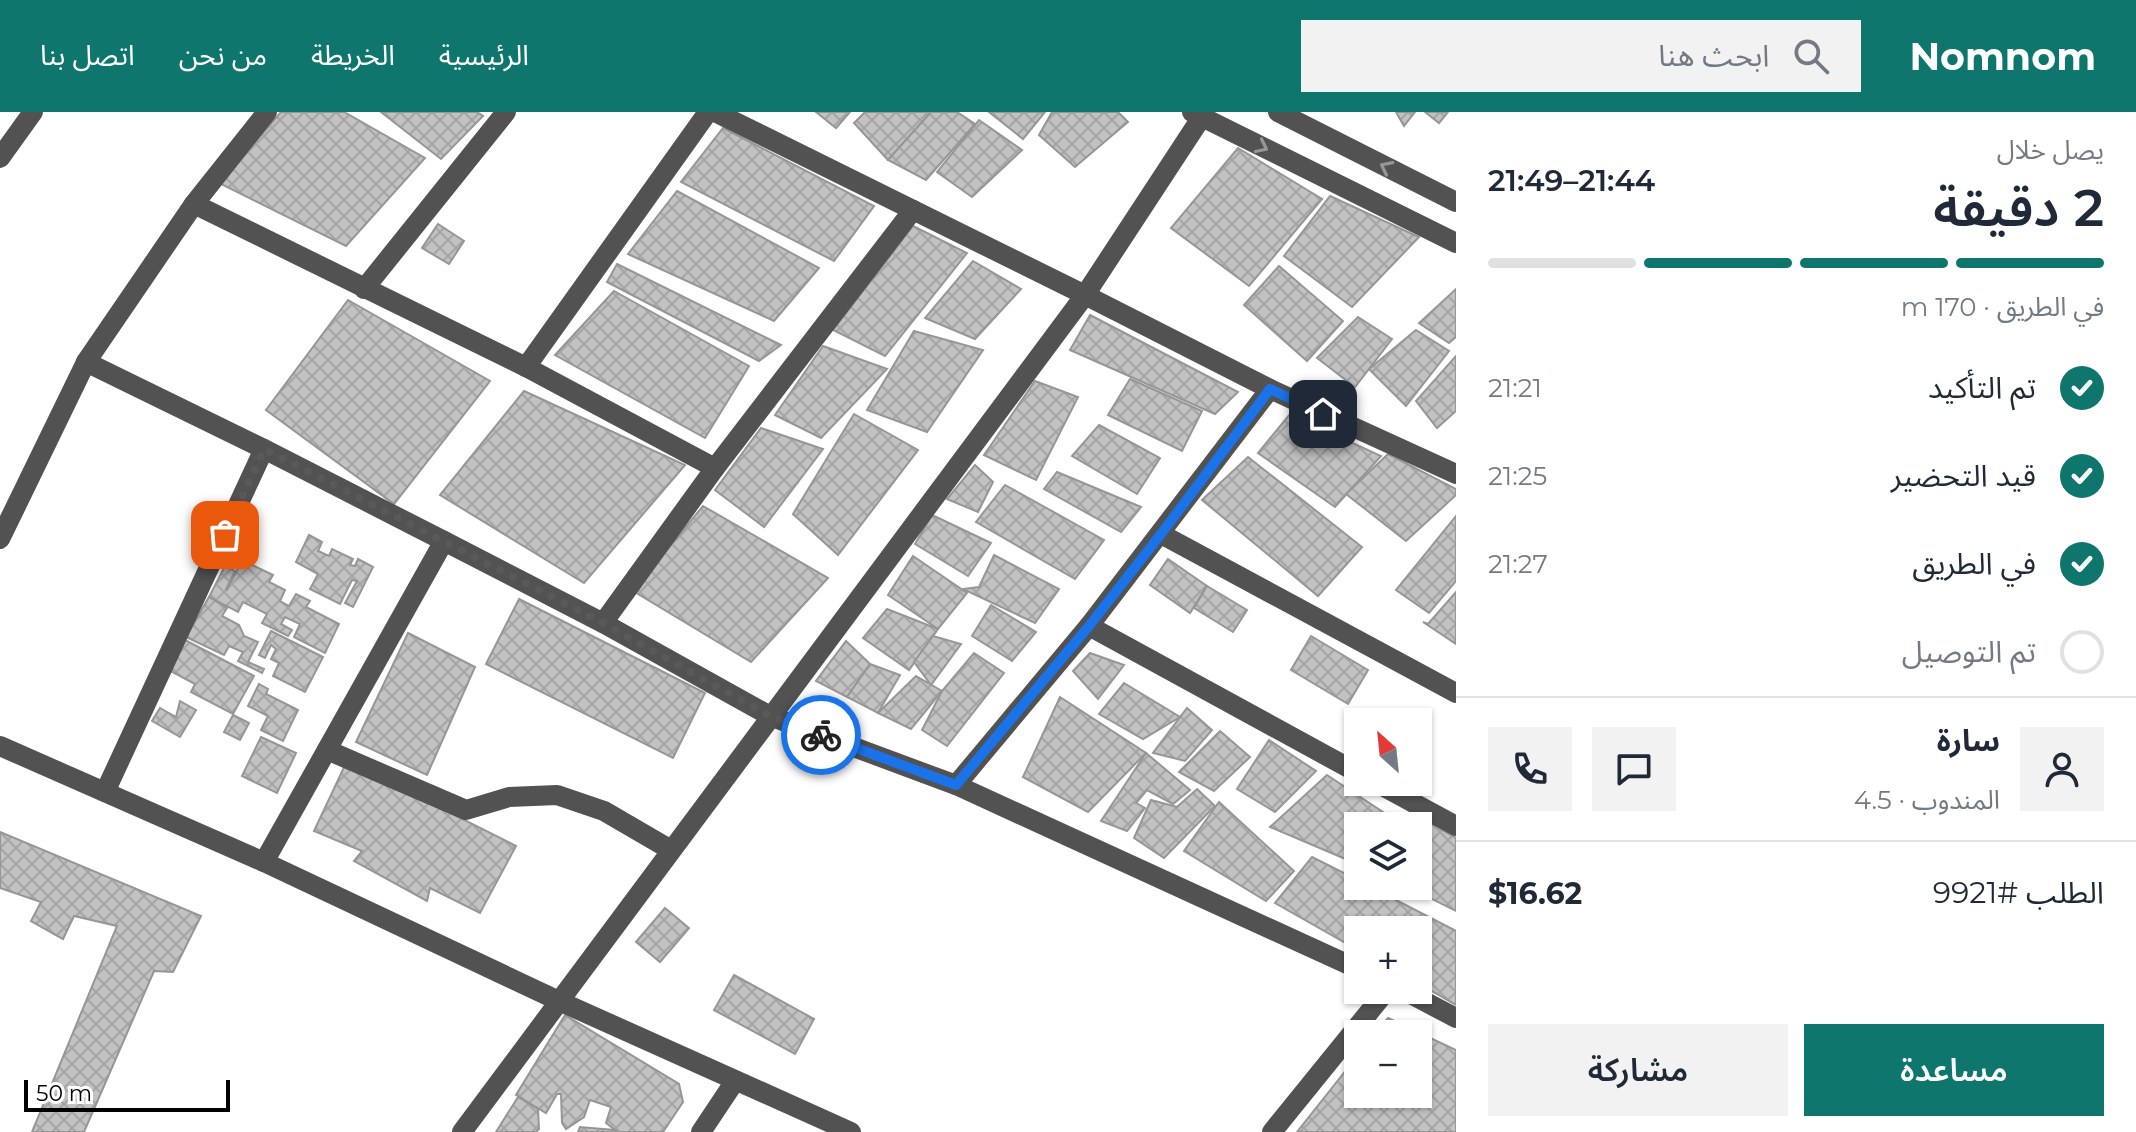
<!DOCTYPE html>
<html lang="ar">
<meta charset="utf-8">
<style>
body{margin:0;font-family:Montserrat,"Noto Sans Arabic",sans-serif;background:#f2f2f3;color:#1f2937;direction:rtl;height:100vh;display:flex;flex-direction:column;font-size:30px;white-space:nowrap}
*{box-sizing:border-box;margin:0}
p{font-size:26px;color:#747a83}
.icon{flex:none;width:44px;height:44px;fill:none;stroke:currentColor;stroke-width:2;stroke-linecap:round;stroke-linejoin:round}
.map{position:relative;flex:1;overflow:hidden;direction:ltr}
.side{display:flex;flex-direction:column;background:#fff;width:680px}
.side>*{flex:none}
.needle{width:52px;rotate:333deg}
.fabs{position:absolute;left:1344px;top:596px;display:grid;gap:16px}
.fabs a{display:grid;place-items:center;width:88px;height:88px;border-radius:0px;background:#fff;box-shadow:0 2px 6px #0004;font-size:40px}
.scale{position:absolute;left:24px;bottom:20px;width:206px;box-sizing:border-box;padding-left:8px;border:4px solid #000;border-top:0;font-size:22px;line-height:28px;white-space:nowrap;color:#000;-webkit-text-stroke:6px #fff;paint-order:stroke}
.pin{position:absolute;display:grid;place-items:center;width:68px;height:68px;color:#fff;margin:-34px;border-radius:16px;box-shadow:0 4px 12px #0006}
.courier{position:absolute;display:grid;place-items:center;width:80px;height:80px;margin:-40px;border:6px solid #1a73e8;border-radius:50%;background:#fff;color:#222;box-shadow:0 2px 10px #0007}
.summary em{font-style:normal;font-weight:600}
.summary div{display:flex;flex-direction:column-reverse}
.summary{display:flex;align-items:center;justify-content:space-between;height:136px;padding:0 32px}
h1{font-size:52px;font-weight:600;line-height:60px}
.bar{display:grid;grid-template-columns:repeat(4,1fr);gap:12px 8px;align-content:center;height:96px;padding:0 32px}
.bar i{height:10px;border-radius:6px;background:#e0e1e3}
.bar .selected{background:#0f766e}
.bar p{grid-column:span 4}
.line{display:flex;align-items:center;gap:20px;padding:0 32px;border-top:2px solid #e0e1e3}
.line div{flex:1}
.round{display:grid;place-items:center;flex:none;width:84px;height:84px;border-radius:0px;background:#f2f2f3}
ol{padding:0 32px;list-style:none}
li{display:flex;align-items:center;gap:24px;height:88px}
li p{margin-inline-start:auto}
li .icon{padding:8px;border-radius:50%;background:#0f766e;color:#fff;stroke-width:4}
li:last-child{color:#747a83}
li i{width:44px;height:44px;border:4px solid #e0e1e3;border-radius:50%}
.action{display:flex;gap:16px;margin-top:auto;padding:16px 32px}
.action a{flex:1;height:92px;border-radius:0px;background:#0f766e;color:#fff;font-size:32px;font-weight:600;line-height:92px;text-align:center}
.action a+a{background:#f2f2f3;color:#1f2937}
header{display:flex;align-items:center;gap:48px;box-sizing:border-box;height:112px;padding:0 40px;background:#0f766e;color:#fff}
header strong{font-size:38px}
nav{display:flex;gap:44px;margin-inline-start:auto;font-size:28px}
.search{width:560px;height:72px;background:#f2f2f3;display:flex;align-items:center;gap:20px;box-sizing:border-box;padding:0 28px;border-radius:0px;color:#747a83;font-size:30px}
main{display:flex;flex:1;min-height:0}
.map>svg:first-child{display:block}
.building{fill:url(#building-cross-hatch);stroke:#969696;stroke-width:2}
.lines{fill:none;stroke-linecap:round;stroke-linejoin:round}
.minor{stroke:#525252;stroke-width:20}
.oneway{stroke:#979797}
.done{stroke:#595959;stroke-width:8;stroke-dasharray:0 14.4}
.route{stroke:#1a73e8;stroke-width:10}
</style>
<header>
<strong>Nomnom</strong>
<div class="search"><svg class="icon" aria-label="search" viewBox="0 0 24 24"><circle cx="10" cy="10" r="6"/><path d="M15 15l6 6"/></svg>ابحث هنا</div>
<nav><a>الرئيسية</a><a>الخريطة</a><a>من نحن</a><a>اتصل بنا</a></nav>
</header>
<main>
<section class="side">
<div class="summary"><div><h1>2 دقيقة</h1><p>يصل خلال</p></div><em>21:44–21:49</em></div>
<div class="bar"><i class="selected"></i><i class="selected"></i><i class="selected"></i><i></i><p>في الطريق · 170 m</p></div>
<ol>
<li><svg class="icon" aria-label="check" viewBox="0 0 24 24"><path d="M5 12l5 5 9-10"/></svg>تم التأكيد<p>21:21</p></li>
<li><svg class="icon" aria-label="check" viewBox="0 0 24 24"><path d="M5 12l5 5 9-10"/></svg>قيد التحضير<p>21:25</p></li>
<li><svg class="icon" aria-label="check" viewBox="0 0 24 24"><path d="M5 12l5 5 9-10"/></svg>في الطريق<p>21:27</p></li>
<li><i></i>تم التوصيل</li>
</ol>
<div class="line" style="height:144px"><a class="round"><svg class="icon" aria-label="person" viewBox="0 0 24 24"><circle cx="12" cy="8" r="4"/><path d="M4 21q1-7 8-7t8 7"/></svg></a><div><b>سارة</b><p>المندوب · 4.5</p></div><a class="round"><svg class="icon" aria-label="chat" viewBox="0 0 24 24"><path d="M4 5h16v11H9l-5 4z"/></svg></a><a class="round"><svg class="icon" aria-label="phone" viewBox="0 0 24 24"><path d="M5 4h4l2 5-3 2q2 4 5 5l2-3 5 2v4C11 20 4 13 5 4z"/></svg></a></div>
<div class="line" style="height:104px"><div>الطلب #9921</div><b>$16.62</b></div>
<div class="action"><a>مساعدة</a><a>مشاركة</a></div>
</section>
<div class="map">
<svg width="1456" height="1020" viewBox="0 0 1456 1020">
<defs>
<pattern id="building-cross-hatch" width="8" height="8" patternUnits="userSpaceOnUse" patternTransform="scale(2)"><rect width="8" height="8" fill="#c2c2c2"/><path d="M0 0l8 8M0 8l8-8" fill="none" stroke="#a5a5a5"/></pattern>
</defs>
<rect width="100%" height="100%" fill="#fff"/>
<g class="building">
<polygon points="281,0 344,0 425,46 346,134 219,71"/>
<polygon points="381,0 477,0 483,4 441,47"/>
<polygon points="816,0 850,0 836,16"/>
<polygon points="865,0 931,0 888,48 854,11"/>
<polygon points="931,0 957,0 975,12 926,68 888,48"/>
<polygon points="989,0 1045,0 1023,27"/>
<polygon points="1052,0 1118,0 1128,10 1075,55 1039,23"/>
<polygon points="1396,0 1415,0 1404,14"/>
<polygon points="1425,0 1448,0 1439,11"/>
<polygon points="979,8 1022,38 972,85 937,60"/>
<polygon points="723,16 874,94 834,149 681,70"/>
<polygon points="1238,36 1322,87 1249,174 1171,116"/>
<polygon points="677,79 819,156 774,209 628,142"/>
<polygon points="1330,84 1419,125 1352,195 1284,144"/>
<polygon points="438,112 464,129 449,152 422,136"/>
<polygon points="913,114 967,141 885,244 833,218"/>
<polygon points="973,149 1021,177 975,227 925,206"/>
<polygon points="617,152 781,233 759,249 607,170"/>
<polygon points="1279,154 1343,209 1307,249 1244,193"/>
<polygon points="1456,177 1456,225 1449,231 1419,211"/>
<polygon points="614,179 749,254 705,326 555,243"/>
<polygon points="348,188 490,269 394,392 266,298"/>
<polygon points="1090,203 1238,280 1215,302 1070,238"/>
<polygon points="1358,205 1392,227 1355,275 1317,246"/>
<polygon points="1416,218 1449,239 1406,294 1369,257"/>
<polygon points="914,219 983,238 927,320 867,298"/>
<polygon points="823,234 887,257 821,326 775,303"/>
<polygon points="1456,244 1456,299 1437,316 1416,289"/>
<polygon points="1130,267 1202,299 1182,339 1108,303"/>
<polygon points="1035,269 1078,285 1036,368 984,343"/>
<polygon points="524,279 685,353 584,471 440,383"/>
<polygon points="854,302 918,338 838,443 793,402"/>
<polygon points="1290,302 1381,344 1335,395 1258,341"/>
<polygon points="1099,313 1160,346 1137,382 1072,344"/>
<polygon points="761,316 823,337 764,415 715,378"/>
<polygon points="1388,342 1456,377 1456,383 1406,429 1346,382"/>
<polygon points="1248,345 1362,435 1318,484 1202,388"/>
<polygon points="975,353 993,370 978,400 947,387"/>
<polygon points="1057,360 1141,395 1121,420 1044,377"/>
<polygon points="1005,373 1104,428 1075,467 976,410"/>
<polygon points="703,394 828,466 751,550 633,479"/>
<polygon points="932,403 991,431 968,464 915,432"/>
<polygon points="1456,404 1456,469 1429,501 1396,478"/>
<polygon points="309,423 322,430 318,439 329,444 332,437 353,447 350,453 355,454 358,447 373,455 353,495 345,491 357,469 352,468 340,492 310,477 318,462 296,450"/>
<polygon points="994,443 1059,477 1035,511 963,477 979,475"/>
<polygon points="913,444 967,481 938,517 888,483"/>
<polygon points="1168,447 1207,474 1190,501 1150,473"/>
<polygon points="242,448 273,463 269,470 285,478 280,489 289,494 296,482 310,489 306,495 339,512 325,541 294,525 300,512 285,505 281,512 292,518 288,524 262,511 267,502 243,490 238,500 209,485 225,454 235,459 226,477 227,478"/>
<polygon points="1207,474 1247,498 1233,520 1194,496"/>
<polygon points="1456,480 1456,532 1423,510 1428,512"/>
<polygon points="209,485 227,496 222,504 239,513 244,524 258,530 248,550 264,557 262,561 238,549 243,540 229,534 224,543 186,525"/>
<polygon points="519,487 705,581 673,646 486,552"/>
<polygon points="991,493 1036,520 1012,549 972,524"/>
<polygon points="887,497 938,517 909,558 863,526"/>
<polygon points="271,519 323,545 305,580 273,564 279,551 271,547 276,537 271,533 265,546 259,543"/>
<polygon points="408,521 475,555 427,663 356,630"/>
<polygon points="933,524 961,532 931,573 914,550"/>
<polygon points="1311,524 1368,558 1348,592 1291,558"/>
<polygon points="183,527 254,564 233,602 191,580 195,572 167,557"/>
<polygon points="846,529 870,552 847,585 816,569"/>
<polygon points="974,541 1004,561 947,634 922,618 942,579"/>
<polygon points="1090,541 1124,553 1098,587 1073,559"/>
<polygon points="870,552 900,563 878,601 847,585"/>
<polygon points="916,564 942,579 911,617 878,601"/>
<polygon points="1124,571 1180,605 1143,627 1099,602"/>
<polygon points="259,572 268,577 266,582 298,598 283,629 261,618 268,604 248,594"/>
<polygon points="1060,585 1146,641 1088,700 1023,665"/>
<polygon points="180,589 196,598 180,625 152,609 160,596 176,605"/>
<polygon points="1187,596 1212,618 1185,649 1153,641"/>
<polygon points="233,603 249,611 240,628 224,620"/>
<polygon points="1220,619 1250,645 1214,679 1179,660"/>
<polygon points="261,625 296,641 277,681 242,664"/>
<polygon points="1269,628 1316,659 1275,700 1237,677"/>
<polygon points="1146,641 1190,678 1173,692 1147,678 1136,691 1145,696 1127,719 1101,709"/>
<polygon points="347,649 516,734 480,801 430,776 427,789 354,749 362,739 314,719"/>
<polygon points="1327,663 1401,712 1399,714 1358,714 1358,741 1348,748 1270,715"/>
<polygon points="1197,677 1215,694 1164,746 1134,726 1151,688 1177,695"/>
<polygon points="1219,690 1294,759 1266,789 1184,739"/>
<polygon points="1423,707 1456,726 1456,799 1406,774 1418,774 1418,714 1416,714"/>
<polygon points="0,720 201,804 173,860 154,859 84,1020 32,1020 117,814 74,804 63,827 31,809 41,790 0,776"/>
<polygon points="1312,745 1358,768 1358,774 1369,774 1456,819 1456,893 1418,871 1418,818 1358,818 1358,838 1275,791"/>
<polygon points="665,796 689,816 660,850 636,830"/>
<polygon points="734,863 814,907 795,942 714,898"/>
<polygon points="565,903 679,972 683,990 663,1020 578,1020 580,1015 615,1018 606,1011 611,995 590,988 584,1005 566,1017 562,1011 561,982 557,982 546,1001 516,983"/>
<polygon points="1388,906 1456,938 1456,1020 1297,1020 1358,943 1358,982 1418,982 1418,922 1375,922"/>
<polygon points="518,985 538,997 539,1017 536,1020 496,1020"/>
</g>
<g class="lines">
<g class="minor">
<polyline points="715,0 1085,183 1270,277 1456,362"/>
<polyline points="1192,0 1456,131"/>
<polyline points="1278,0 1456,90"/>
<polyline points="0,46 33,0"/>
<polyline points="194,92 526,255 715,356"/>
<polyline points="364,177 506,0"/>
<polyline points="86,250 264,337 444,429 603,511 770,604 956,673 1358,857"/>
<polyline points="526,255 708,0"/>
<polyline points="1161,422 1456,581"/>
<polyline points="0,427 86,250 194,92 267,0"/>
<polyline points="603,511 715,356 913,98"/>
<polyline points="1089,514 1358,661"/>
<polyline points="0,634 264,750 559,889 851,1020"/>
<polyline points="327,638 466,698 509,685 557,683 604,699 671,738"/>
<polyline points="1375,670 1456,714"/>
<polyline points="956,673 1089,514 1270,277"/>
<polyline points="105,680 264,337"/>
<polyline points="264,750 444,429"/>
<polyline points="1403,878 1456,906"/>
<polyline points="462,1020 1085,183 1205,0"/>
<polyline points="701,1020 735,969"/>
<polyline points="1272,1020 1387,878"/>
</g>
</g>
<defs><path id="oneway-chevron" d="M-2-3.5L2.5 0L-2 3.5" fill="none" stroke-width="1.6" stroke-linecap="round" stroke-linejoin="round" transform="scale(2)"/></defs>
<g class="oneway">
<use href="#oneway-chevron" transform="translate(1262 35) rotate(26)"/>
<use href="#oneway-chevron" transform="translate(1386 55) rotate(-153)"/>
</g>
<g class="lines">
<polyline class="done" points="225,423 264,337 603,511 770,604 821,623"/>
<polyline class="route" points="821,623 956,673 1089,514 1161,422 1270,277 1323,302"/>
</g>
</svg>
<div class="fabs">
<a><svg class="needle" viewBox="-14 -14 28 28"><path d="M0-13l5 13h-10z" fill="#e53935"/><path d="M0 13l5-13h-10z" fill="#747a83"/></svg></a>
<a><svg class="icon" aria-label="layers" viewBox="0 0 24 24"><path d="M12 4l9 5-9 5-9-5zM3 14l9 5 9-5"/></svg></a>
<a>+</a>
<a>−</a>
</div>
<div class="scale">50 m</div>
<div class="pin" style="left:225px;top:423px;background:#ea580c"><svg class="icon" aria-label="bag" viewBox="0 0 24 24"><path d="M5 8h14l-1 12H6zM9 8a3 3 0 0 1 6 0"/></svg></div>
<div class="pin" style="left:1323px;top:302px;background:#1f2937"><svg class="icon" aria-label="home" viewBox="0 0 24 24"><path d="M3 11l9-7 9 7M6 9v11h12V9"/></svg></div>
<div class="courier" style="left:821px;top:623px"><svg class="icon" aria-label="bike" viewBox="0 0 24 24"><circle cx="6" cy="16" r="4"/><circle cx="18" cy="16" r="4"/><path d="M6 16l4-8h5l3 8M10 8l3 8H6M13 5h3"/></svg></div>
</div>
</main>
